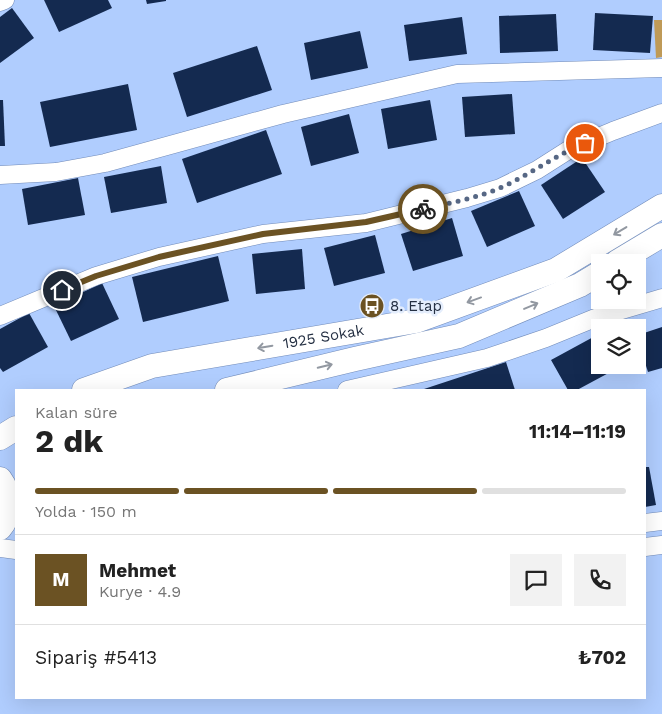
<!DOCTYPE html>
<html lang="tr">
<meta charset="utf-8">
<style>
body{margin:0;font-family:"Work Sans",sans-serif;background:#f2f2f2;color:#222;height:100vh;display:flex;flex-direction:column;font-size:19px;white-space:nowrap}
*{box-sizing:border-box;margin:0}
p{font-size:16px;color:#767676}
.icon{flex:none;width:28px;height:28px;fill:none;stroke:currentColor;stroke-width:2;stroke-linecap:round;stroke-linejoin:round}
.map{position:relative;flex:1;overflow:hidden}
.panel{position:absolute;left:15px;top:389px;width:631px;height:310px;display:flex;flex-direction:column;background:#fff;border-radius:0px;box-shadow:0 5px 20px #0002}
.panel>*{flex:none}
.fabs{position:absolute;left:591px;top:254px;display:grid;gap:10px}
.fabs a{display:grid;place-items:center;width:55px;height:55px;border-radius:0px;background:#fff;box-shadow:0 5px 20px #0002;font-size:25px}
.pin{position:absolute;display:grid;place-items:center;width:42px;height:42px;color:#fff;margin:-21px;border:2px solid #fff;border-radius:50%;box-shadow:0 1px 5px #0007}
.courier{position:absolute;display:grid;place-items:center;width:50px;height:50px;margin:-25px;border:4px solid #6b5223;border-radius:50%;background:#fff;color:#222;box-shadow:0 1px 6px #0007}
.overview em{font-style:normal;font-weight:700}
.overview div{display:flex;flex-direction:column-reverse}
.overview{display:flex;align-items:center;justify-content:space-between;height:85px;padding:0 20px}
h1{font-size:32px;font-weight:700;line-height:38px}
.bar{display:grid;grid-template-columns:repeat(4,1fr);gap:8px 5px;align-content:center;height:60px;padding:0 20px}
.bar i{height:6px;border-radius:4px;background:#e0e0e0}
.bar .current{background:#6b5223}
.bar p{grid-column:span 4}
.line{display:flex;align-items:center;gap:12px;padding:0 20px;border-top:1px solid #e0e0e0}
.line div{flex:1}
.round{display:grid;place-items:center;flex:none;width:52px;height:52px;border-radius:0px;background:#f2f2f2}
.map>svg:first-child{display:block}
.green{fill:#bf9a57}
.building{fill:#142a50}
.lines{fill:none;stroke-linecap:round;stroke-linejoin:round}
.minor-casing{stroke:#718bb9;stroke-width:19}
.secondary-casing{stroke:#718bb9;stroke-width:25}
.minor{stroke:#fff;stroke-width:18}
.secondary{stroke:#fff;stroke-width:24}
.oneway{stroke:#9298a1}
.done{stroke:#566784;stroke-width:5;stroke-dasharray:0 9}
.route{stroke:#6b5223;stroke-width:6}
.labels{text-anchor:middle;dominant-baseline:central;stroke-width:5;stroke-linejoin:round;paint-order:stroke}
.poi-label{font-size:15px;fill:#253043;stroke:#e4edfc;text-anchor:start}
.street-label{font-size:15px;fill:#253043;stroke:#e4edfc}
</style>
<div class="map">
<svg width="662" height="714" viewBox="0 0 662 714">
<rect width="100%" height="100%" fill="#b0cdfe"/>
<polygon class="green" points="654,20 662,20 662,57 656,58"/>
<g class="building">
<polygon points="44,0 108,0 112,8 59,32"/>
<polygon points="146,0 166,0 166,1 147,4"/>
<polygon points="12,8 34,38 0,63 0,17"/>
<polygon points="595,13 653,16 650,53 593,50"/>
<polygon points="556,14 558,51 500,53 499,16"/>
<polygon points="462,17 467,54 409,61 404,25"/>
<polygon points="360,31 368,68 311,80 304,43"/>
<polygon points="257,46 272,90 187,117 173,73"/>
<polygon points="128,84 137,130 50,147 40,102"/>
<polygon points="512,94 515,134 465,137 462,97"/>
<polygon points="0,100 3,100 5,146 0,146"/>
<polygon points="430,100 437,140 388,149 381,109"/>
<polygon points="349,114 359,153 311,166 301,127"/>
<polygon points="266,130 282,174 197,203 182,159"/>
<polygon points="582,158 605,192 563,219 541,185"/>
<polygon points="161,166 167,203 111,213 104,177"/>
<polygon points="78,178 85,215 28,225 22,189"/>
<polygon points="519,191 535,226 487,247 471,211"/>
<polygon points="452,218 463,256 413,271 401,234"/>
<polygon points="375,235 385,273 334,286 324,248"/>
<polygon points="302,249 305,289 256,294 252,254"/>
<polygon points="218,256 229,301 143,322 132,277"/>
<polygon points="102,283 119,319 71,341 54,306"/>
<polygon points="29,313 48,347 3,372 0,368 0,329"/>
<polygon points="662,327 662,368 648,372 638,341 638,335"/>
<polygon points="597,335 600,339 600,365 614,365 616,369 577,390 568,390 551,360"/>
<polygon points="506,362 515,390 421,390"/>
<polygon points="645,467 649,467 656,505 645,507"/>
</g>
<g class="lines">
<defs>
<g id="minor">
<polyline points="0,2 5,0"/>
<polyline points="0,175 56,172 105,163 283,114 457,74 662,68"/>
<polyline points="0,316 96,276 159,257 263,234 366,223 467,198 500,188 537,170 570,149 613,131 662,113"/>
<polyline points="347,390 487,358 546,338 595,318 662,298"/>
<polyline points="645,523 662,521"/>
<polyline points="645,547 662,545"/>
<polyline points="0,548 16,550"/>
</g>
<g id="secondary">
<polyline points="617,262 662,235"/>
<path id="s1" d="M84,390l68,-24 264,-45 140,-51 106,-64"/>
<polyline points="227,390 355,359 459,336 580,285 600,273"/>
<polyline points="0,438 16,428"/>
<path d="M0,479c11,15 12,35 0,49"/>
</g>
</defs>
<use href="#minor" class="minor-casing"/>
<use href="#secondary" class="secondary-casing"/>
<use href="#minor" class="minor"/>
<use href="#secondary" class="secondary"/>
</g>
<defs><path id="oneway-shaft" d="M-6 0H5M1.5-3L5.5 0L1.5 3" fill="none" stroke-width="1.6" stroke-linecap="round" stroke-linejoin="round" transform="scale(1.25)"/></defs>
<g class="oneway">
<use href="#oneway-shaft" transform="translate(620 231) rotate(149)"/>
<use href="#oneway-shaft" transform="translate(474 300) rotate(160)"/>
<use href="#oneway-shaft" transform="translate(531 306) rotate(-23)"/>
<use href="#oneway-shaft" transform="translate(265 347) rotate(170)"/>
<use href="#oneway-shaft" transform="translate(325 366) rotate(-14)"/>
</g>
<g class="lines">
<path class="done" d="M423,209c26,-6 55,-11 79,-22 29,-13 54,-32 83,-44"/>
<polyline class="route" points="62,290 96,276 159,257 263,234 366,222 423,209"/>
</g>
<defs>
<symbol id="bus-disc" viewBox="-11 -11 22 22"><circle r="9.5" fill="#6b5223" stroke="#e4edfc"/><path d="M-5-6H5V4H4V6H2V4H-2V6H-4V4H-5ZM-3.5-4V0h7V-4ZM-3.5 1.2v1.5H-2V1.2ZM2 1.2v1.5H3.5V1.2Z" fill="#fff"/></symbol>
</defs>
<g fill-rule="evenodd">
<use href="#bus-disc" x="358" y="292" width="28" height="28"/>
</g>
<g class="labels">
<g class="poi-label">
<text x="390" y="306">8. Etap</text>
</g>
<g class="street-label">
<text stroke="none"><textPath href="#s1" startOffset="246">1925 Sokak</textPath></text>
</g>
</g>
</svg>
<div class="fabs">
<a><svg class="icon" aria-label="locate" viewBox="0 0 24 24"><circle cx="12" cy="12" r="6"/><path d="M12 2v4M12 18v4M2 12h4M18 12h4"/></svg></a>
<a><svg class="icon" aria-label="layers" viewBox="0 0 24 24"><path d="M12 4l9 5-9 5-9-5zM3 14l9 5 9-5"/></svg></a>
</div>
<div class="pin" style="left:585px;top:143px;background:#ea580c"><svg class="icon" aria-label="bag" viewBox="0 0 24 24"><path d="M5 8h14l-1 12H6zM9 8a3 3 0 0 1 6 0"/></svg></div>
<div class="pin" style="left:62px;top:290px;background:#1f2937"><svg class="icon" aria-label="home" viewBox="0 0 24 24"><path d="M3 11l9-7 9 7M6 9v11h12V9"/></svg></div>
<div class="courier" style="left:423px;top:209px"><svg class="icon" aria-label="bike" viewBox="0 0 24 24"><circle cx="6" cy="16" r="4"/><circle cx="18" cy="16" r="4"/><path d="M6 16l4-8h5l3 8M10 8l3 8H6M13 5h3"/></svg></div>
<section class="panel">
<div class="overview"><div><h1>2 dk</h1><p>Kalan süre</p></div><em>11:14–11:19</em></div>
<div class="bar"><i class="current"></i><i class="current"></i><i class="current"></i><i></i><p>Yolda · 150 m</p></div>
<div class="line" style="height:90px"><b class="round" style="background:#6b5223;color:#fff">M</b><div><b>Mehmet</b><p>Kurye · 4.9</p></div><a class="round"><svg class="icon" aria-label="chat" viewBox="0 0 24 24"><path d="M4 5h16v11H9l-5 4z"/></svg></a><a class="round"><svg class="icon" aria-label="phone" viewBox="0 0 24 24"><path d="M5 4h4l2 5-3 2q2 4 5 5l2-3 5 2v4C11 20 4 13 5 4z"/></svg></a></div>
<div class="line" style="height:65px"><div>Sipariş #5413</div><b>₺702</b></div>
</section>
</div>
